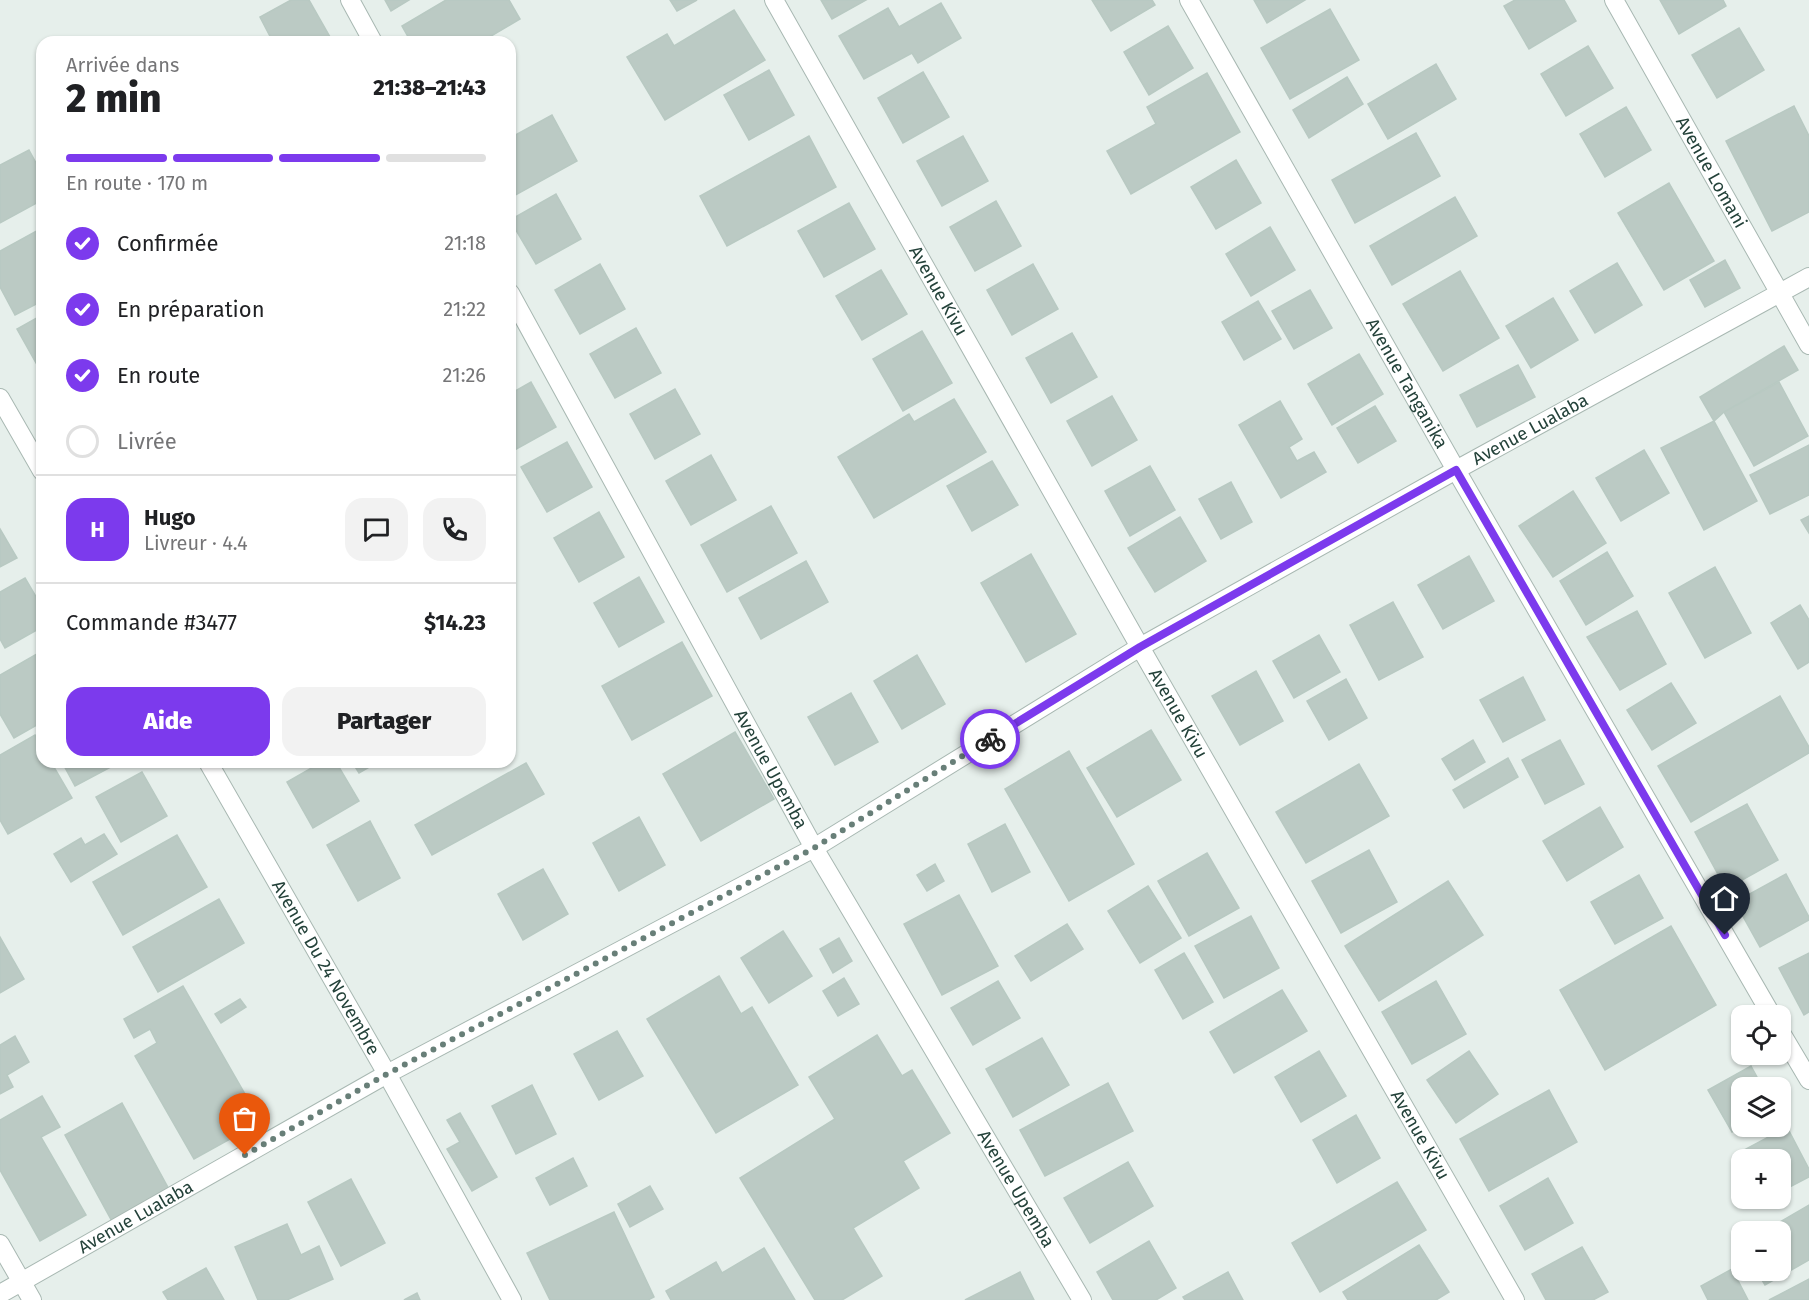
<!DOCTYPE html>
<html lang="fr">
<meta charset="utf-8">
<style>
body{margin:0;font-family:"Fira Sans",sans-serif;background:#f2f2f2;color:#202124;height:100vh;display:flex;flex-direction:column;font-size:22px;white-space:nowrap}
*{box-sizing:border-box;margin:0}
p{font-size:20px;color:#757577}
.icon{flex:none;width:33px;height:33px;fill:none;stroke:currentColor;stroke-width:2;stroke-linecap:round;stroke-linejoin:round}
.map{position:relative;flex:1;overflow:hidden}
.details{position:absolute;left:36px;top:36px;width:480px;height:732px;display:flex;flex-direction:column;background:#fff;border-radius:18px;box-shadow:0 2px 4px #0004}
.details>*{flex:none}
.tools{position:absolute;left:1731px;top:1005px;display:grid;gap:12px}
.tools a{display:grid;place-items:center;width:60px;height:60px;border-radius:12px;background:#fff;box-shadow:0 2px 4px #0004;font-size:30px}
.pin{position:absolute;display:grid;place-items:center;width:51px;height:51px;color:#fff;margin:-62px -26px;border-radius:50% 50% 50% 0;rotate:-45deg;box-shadow:0 0 6px #0007}
.pin .icon{rotate:45deg}
.courier{position:absolute;display:grid;place-items:center;width:60px;height:60px;margin:-30px;border:4px solid #7c3aed;border-radius:50%;background:#fff;color:#222;box-shadow:0 2px 8px #0007}
.overview em{font-style:normal;font-weight:800}
.overview div{display:flex;flex-direction:column-reverse}
.overview{display:flex;align-items:center;justify-content:space-between;height:102px;padding:0 30px}
h1{font-size:39px;font-weight:800;line-height:45px}
.bar{display:grid;grid-template-columns:repeat(4,1fr);gap:9px 6px;align-content:center;height:72px;padding:0 30px}
.bar i{height:8px;border-radius:4px;background:#e0e0e0}
.bar .active{background:#7c3aed}
.bar p{grid-column:span 4}
.line{display:flex;align-items:center;gap:15px;padding:0 30px;border-top:2px solid #e0e0e0}
.line div{flex:1}
.round{display:grid;place-items:center;flex:none;width:63px;height:63px;border-radius:18px;background:#f2f2f2}
ol{padding:0 30px;list-style:none}
li{display:flex;align-items:center;gap:18px;height:66px}
li p{margin-inline-start:auto}
li .icon{padding:6px;border-radius:50%;background:#7c3aed;color:#fff;stroke-width:4}
li:last-child{color:#757577}
li i{width:33px;height:33px;border:3px solid #e0e0e0;border-radius:50%}
.cta{display:flex;gap:12px;margin-top:auto;padding:12px 30px}
.cta a{flex:1;height:69px;border-radius:18px;background:#7c3aed;color:#fff;font-size:24px;font-weight:800;line-height:69px;text-align:center}
.cta a+a{background:#f2f2f2;color:#202124}
.map>svg:first-child{display:block}
.building{fill:#bbcac4;stroke:#b8c9c2;stroke-width:1.5}
.lines{fill:none;stroke-linecap:round;stroke-linejoin:round}
.minor-casing{stroke:#a8b8b2;stroke-width:20}
.minor{stroke:#fff;stroke-width:18}
.done{stroke:#687f78;stroke-width:6;stroke-dasharray:0 10.8}
.route{stroke:#7c3aed;stroke-width:8}
.labels{text-anchor:middle;dominant-baseline:central;stroke-width:5;stroke-linejoin:round;paint-order:stroke}
.street-label{font-size:18px;fill:#24423a;stroke:#f7fbf9}
</style>
<div class="map">
<svg width="1809" height="1300" viewBox="0 0 1809 1300">
<rect width="100%" height="100%" fill="#e6efeb"/>
<g class="building">
<polygon points="291,0 309,0 330,37 320,42 273,42 260,17"/>
<polygon points="385,0 409,0 391,11"/>
<polygon points="446,0 509,0 520,19 481,42 411,42 402,26"/>
<polygon points="670,0 697,0 677,11"/>
<polygon points="821,0 866,0 832,19"/>
<polygon points="1092,0 1152,0 1155,5 1111,31"/>
<polygon points="1254,0 1305,0 1267,23"/>
<polygon points="1515,0 1564,0 1576,21 1529,49 1504,6"/>
<polygon points="1660,0 1723,0 1726,6 1679,34"/>
<polygon points="941,3 961,38 918,63 912,53 864,79 839,36 888,8 899,27"/>
<polygon points="1330,9 1359,60 1290,99 1261,48"/>
<polygon points="734,10 765,60 665,120 627,57 667,34 674,46"/>
<polygon points="1168,26 1193,68 1149,95 1124,52"/>
<polygon points="1739,28 1764,70 1717,98 1692,55"/>
<polygon points="1588,46 1613,88 1566,116 1541,74"/>
<polygon points="1436,64 1456,99 1388,139 1368,104"/>
<polygon points="769,70 794,115 749,140 724,95"/>
<polygon points="923,72 949,117 903,143 878,98"/>
<polygon points="1207,73 1240,132 1131,194 1107,151 1156,124 1147,107"/>
<polygon points="1347,77 1363,104 1309,138 1293,110"/>
<polygon points="1794,106 1809,136 1809,212 1772,231 1726,141"/>
<polygon points="1626,107 1651,150 1605,177 1580,134"/>
<polygon points="552,115 577,161 510,198 510,138"/>
<polygon points="1416,133 1440,176 1355,223 1332,180"/>
<polygon points="809,136 836,187 727,246 700,196"/>
<polygon points="963,136 988,181 942,206 917,161"/>
<polygon points="29,150 42,174 42,200 0,223 0,165"/>
<polygon points="1236,160 1261,203 1216,229 1191,187"/>
<polygon points="1669,183 1714,261 1664,290 1618,213"/>
<polygon points="556,194 581,239 536,264 510,220"/>
<polygon points="1455,197 1477,236 1392,285 1370,246"/>
<polygon points="996,201 1021,246 975,271 950,227"/>
<polygon points="849,203 875,249 824,277 798,231"/>
<polygon points="1270,227 1295,270 1251,296 1226,254"/>
<polygon points="42,228 42,301 15,315 0,287 0,251"/>
<polygon points="1725,260 1740,288 1705,307 1690,280"/>
<polygon points="1617,263 1642,305 1595,333 1570,291"/>
<polygon points="600,264 625,309 580,334 555,290"/>
<polygon points="1033,264 1058,309 1012,335 987,290"/>
<polygon points="881,270 907,314 862,340 836,296"/>
<polygon points="1460,271 1499,338 1443,371 1403,304"/>
<polygon points="1310,290 1332,328 1294,349 1272,311"/>
<polygon points="1553,298 1578,340 1531,368 1506,326"/>
<polygon points="1258,301 1281,339 1244,360 1222,322"/>
<polygon points="42,315 42,369 40,370 17,329"/>
<polygon points="636,328 661,373 615,398 590,354"/>
<polygon points="922,331 952,383 903,411 873,359"/>
<polygon points="1072,333 1097,377 1051,403 1026,358"/>
<polygon points="1784,346 1798,370 1724,412 1714,421 1700,397"/>
<polygon points="1359,354 1383,394 1332,425 1308,384"/>
<polygon points="1518,365 1535,397 1477,427 1460,395"/>
<polygon points="531,382 556,427 511,452 510,394"/>
<polygon points="1779,382 1808,436 1754,466 1724,412"/>
<polygon points="675,389 700,434 655,459 630,414"/>
<polygon points="1112,396 1137,440 1092,466 1067,421"/>
<polygon points="954,399 986,452 874,518 838,457 909,414 914,422"/>
<polygon points="1280,401 1302,439 1289,447 1297,461 1314,452 1326,472 1281,498 1239,425"/>
<polygon points="1375,406 1396,441 1358,463 1337,428"/>
<polygon points="1714,421 1757,501 1704,530 1661,448"/>
<polygon points="567,442 592,487 547,512 521,467"/>
<polygon points="1809,445 1809,495 1770,514 1750,475"/>
<polygon points="1644,450 1669,493 1621,521 1596,478"/>
<polygon points="711,455 736,500 691,525 666,481"/>
<polygon points="992,461 1018,505 972,531 947,486"/>
<polygon points="1150,466 1175,510 1130,536 1105,491"/>
<polygon points="1231,482 1252,522 1221,539 1199,499"/>
<polygon points="1573,491 1606,543 1553,577 1519,526"/>
<polygon points="771,506 797,553 727,592 701,545"/>
<polygon points="599,512 624,557 579,582 554,538"/>
<polygon points="1809,516 1809,533 1801,520"/>
<polygon points="1180,517 1206,561 1155,592 1128,548"/>
<polygon points="0,529 17,558 0,567"/>
<polygon points="1607,552 1633,596 1586,625 1560,581"/>
<polygon points="1031,554 1076,634 1026,662 981,583"/>
<polygon points="1469,556 1494,601 1443,629 1418,585"/>
<polygon points="806,561 828,602 761,639 739,598"/>
<polygon points="1715,567 1751,633 1705,658 1669,593"/>
<polygon points="639,577 664,622 619,647 594,603"/>
<polygon points="25,578 42,607 42,627 5,648 0,639 0,592"/>
<polygon points="1393,602 1423,657 1379,680 1350,625"/>
<polygon points="1800,605 1809,620 1809,662 1798,669 1771,623"/>
<polygon points="1637,611 1666,664 1620,690 1587,637"/>
<polygon points="1319,635 1340,672 1294,698 1273,661"/>
<polygon points="682,642 712,696 632,740 602,686"/>
<polygon points="42,651 42,722 14,738 0,714 0,675"/>
<polygon points="917,655 945,704 902,729 874,681"/>
<polygon points="1256,671 1283,721 1240,745 1212,696"/>
<polygon points="1523,677 1545,720 1503,742 1480,700"/>
<polygon points="1346,679 1367,718 1329,740 1307,701"/>
<polygon points="1671,683 1696,723 1652,750 1627,710"/>
<polygon points="851,693 878,742 835,765 808,717"/>
<polygon points="1780,696 1809,747 1809,753 1691,822 1658,766"/>
<polygon points="1151,730 1181,780 1117,817 1087,768"/>
<polygon points="735,732 774,799 701,841 663,774"/>
<polygon points="35,735 42,747 42,762 51,762 72,798 8,834 0,820 0,755"/>
<polygon points="1473,740 1485,762 1455,780 1442,759"/>
<polygon points="1560,740 1584,784 1545,804 1522,760"/>
<polygon points="1069,751 1134,864 1069,901 1005,789"/>
<polygon points="1508,758 1518,777 1464,808 1453,790"/>
<polygon points="62,762 120,762 75,786"/>
<polygon points="322,762 336,762 359,801 313,828 287,782"/>
<polygon points="352,762 378,762 359,773"/>
<polygon points="526,763 544,794 432,855 415,825"/>
<polygon points="1359,764 1389,816 1306,863 1276,812"/>
<polygon points="142,772 167,816 121,842 96,797"/>
<polygon points="1747,804 1778,860 1726,889 1695,832"/>
<polygon points="1600,807 1623,847 1567,881 1543,841"/>
<polygon points="639,817 665,865 619,891 593,843"/>
<polygon points="370,821 400,878 358,901 327,845"/>
<polygon points="1005,824 1030,872 992,892 968,844"/>
<polygon points="104,834 117,854 71,882 54,854 81,838 85,845"/>
<polygon points="177,835 207,887 123,935 93,882"/>
<polygon points="1369,850 1397,902 1341,933 1312,881"/>
<polygon points="1207,853 1239,908 1189,936 1158,881"/>
<polygon points="935,864 944,881 927,891 917,875"/>
<polygon points="543,869 568,914 523,940 498,894"/>
<polygon points="1786,874 1809,917 1809,920 1760,947 1735,902"/>
<polygon points="1639,875 1663,918 1615,944 1591,902"/>
<polygon points="1448,881 1483,935 1379,1001 1345,946"/>
<polygon points="1148,886 1181,938 1140,963 1108,911"/>
<polygon points="959,895 998,966 942,995 904,924"/>
<polygon points="219,899 244,943 158,992 133,947"/>
<polygon points="1251,916 1279,968 1224,998 1195,946"/>
<polygon points="1067,924 1083,949 1031,981 1015,956"/>
<polygon points="1671,926 1716,1005 1605,1070 1560,990"/>
<polygon points="783,931 812,976 769,1003 741,958"/>
<polygon points="0,937 24,979 0,993"/>
<polygon points="839,938 852,961 833,973 820,949"/>
<polygon points="1184,953 1213,1002 1183,1019 1155,970"/>
<polygon points="1809,953 1809,1012 1804,1015 1779,968"/>
<polygon points="719,976 741,1014 752,1007 798,1085 716,1133 647,1019"/>
<polygon points="844,978 859,1004 838,1016 823,991"/>
<polygon points="998,981 1020,1018 973,1045 951,1008"/>
<polygon points="1436,981 1466,1034 1412,1064 1382,1012"/>
<polygon points="183,986 261,1122 194,1159 135,1056 157,1043 150,1029 134,1038 124,1019"/>
<polygon points="1282,990 1307,1031 1234,1073 1210,1032"/>
<polygon points="240,999 246,1007 221,1023 215,1014"/>
<polygon points="617,1031 643,1076 599,1100 574,1054"/>
<polygon points="877,1035 902,1076 912,1070 950,1133 903,1161 919,1188 853,1228 882,1276 842,1300 815,1300 740,1178 835,1119 809,1077"/>
<polygon points="15,1036 29,1062 7,1075 13,1087 0,1094 0,1045"/>
<polygon points="1042,1038 1069,1085 1013,1117 986,1069"/>
<polygon points="1319,1051 1346,1096 1301,1122 1275,1077"/>
<polygon points="1469,1051 1498,1094 1456,1123 1427,1080"/>
<polygon points="1751,1066 1763,1088 1742,1088 1743,1126 1732,1132 1708,1090"/>
<polygon points="1108,1083 1133,1131 1045,1176 1020,1130"/>
<polygon points="532,1085 556,1134 516,1154 492,1106"/>
<polygon points="1549,1090 1577,1142 1489,1191 1460,1139"/>
<polygon points="42,1096 60,1127 41,1137 86,1215 40,1241 0,1170 0,1120"/>
<polygon points="122,1103 171,1193 114,1225 65,1135"/>
<polygon points="460,1113 497,1177 472,1191 447,1149 460,1142 447,1120"/>
<polygon points="1356,1115 1380,1158 1337,1183 1313,1140"/>
<polygon points="1787,1127 1809,1169 1809,1177 1780,1192 1780,1160 1748,1160 1744,1150"/>
<polygon points="573,1158 587,1186 550,1205 536,1178"/>
<polygon points="1128,1162 1153,1206 1090,1243 1064,1198"/>
<polygon points="1548,1178 1573,1223 1525,1250 1500,1206"/>
<polygon points="351,1179 385,1243 341,1266 308,1202"/>
<polygon points="1397,1182 1426,1230 1320,1292 1292,1243"/>
<polygon points="650,1186 663,1209 630,1227 618,1204"/>
<polygon points="1809,1205 1809,1260 1765,1285 1756,1270 1780,1270 1780,1232 1763,1232"/>
<polygon points="614,1212 654,1297 648,1300 550,1300 527,1253"/>
<polygon points="287,1224 301,1255 319,1246 333,1279 287,1300 258,1300 235,1247"/>
<polygon points="1149,1241 1176,1288 1156,1300 1113,1300 1097,1272"/>
<polygon points="1419,1245 1449,1292 1436,1300 1348,1300 1343,1292"/>
<polygon points="1582,1247 1608,1292 1593,1300 1546,1300 1532,1274"/>
<polygon points="764,1248 795,1300 671,1300 666,1291 716,1262 722,1273"/>
<polygon points="206,1268 224,1300 168,1300 163,1292"/>
<polygon points="1732,1269 1748,1300 1708,1300 1701,1286"/>
<polygon points="1020,1272 1034,1300 965,1300"/>
<polygon points="1228,1272 1243,1300 1185,1300 1183,1297"/>
<polygon points="1809,1279 1809,1300 1769,1300"/>
<polygon points="417,1293 420,1300 404,1300"/>
</g>
<g class="lines">
<defs>
<g id="minor">
<polyline points="350,0 373,42"/>
<path id="s1" d="M774,0l366,647 375,653"/>
<path id="s2" d="M1189,0l267,470 316,546"/>
<path id="s3" d="M1614,0l195,345"/>
<path id="s4" d="M510,293l304,555 268,452"/>
<polyline points="0,398 42,471"/>
<path id="s5" d="M208,762l179,312 125,226"/>
<polyline points="1780,1031 1809,1080"/>
<polyline points="0,1244 32,1300"/>
<path id="s6" d="M0,1294l387,-220 427,-226 326,-201 316,-177 353,-193"/>
</g>
</defs>
<use href="#minor" class="minor-casing"/>
<use href="#minor" class="minor"/>
</g>
<g class="lines">
<polyline class="done" points="245,1155 387,1074 814,848 990,739"/>
<polyline class="route" points="990,739 1140,647 1456,470 1725,935"/>
</g>
<g class="labels">
<g class="street-label">
<text stroke="none"><textPath href="#s3" startOffset="198">Avenue Lomani</textPath></text>
<text stroke="none"><textPath href="#s1" startOffset="334">Avenue Kivu</textPath></text>
<text stroke="none"><textPath href="#s2" startOffset="441">Avenue Tanganika</textPath></text>
<text stroke="none"><textPath href="#s6" startOffset="1758">Avenue Lualaba</textPath></text>
<text stroke="none"><textPath href="#s1" startOffset="820">Avenue Kivu</textPath></text>
<text stroke="none"><textPath href="#s4" startOffset="543">Avenue Upemba</textPath></text>
<text stroke="none"><textPath href="#s5" startOffset="237">Avenue Du 24 Novembre</textPath></text>
<text stroke="none"><textPath href="#s1" startOffset="1306">Avenue Kivu</textPath></text>
<text stroke="none"><textPath href="#s4" startOffset="1029">Avenue Upemba</textPath></text>
<text stroke="none"><textPath href="#s6" startOffset="156">Avenue Lualaba</textPath></text>
</g>
</g>
</svg>
<div class="tools">
<a><svg class="icon" aria-label="locate" viewBox="0 0 24 24"><circle cx="12" cy="12" r="6"/><path d="M12 2v4M12 18v4M2 12h4M18 12h4"/></svg></a>
<a><svg class="icon" aria-label="layers" viewBox="0 0 24 24"><path d="M12 4l9 5-9 5-9-5zM3 14l9 5 9-5"/></svg></a>
<a>+</a>
<a>−</a>
</div>
<div class="pin" style="left:245px;top:1155px;background:#ea580c"><svg class="icon" aria-label="bag" viewBox="0 0 24 24"><path d="M5 8h14l-1 12H6zM9 8a3 3 0 0 1 6 0"/></svg></div>
<div class="pin" style="left:1725px;top:935px;background:#1f2937"><svg class="icon" aria-label="home" viewBox="0 0 24 24"><path d="M3 11l9-7 9 7M6 9v11h12V9"/></svg></div>
<div class="courier" style="left:990px;top:739px"><svg class="icon" aria-label="bike" viewBox="0 0 24 24"><circle cx="6" cy="16" r="4"/><circle cx="18" cy="16" r="4"/><path d="M6 16l4-8h5l3 8M10 8l3 8H6M13 5h3"/></svg></div>
<section class="details">
<div class="overview"><div><h1>2 min</h1><p>Arrivée dans</p></div><em>21:38–21:43</em></div>
<div class="bar"><i class="active"></i><i class="active"></i><i class="active"></i><i></i><p>En route · 170 m</p></div>
<ol>
<li><svg class="icon" aria-label="check" viewBox="0 0 24 24"><path d="M5 12l5 5 9-10"/></svg>Confirmée<p>21:18</p></li>
<li><svg class="icon" aria-label="check" viewBox="0 0 24 24"><path d="M5 12l5 5 9-10"/></svg>En préparation<p>21:22</p></li>
<li><svg class="icon" aria-label="check" viewBox="0 0 24 24"><path d="M5 12l5 5 9-10"/></svg>En route<p>21:26</p></li>
<li><i></i>Livrée</li>
</ol>
<div class="line" style="height:108px"><b class="round" style="background:#7c3aed;color:#fff">H</b><div><b>Hugo</b><p>Livreur · 4.4</p></div><a class="round"><svg class="icon" aria-label="chat" viewBox="0 0 24 24"><path d="M4 5h16v11H9l-5 4z"/></svg></a><a class="round"><svg class="icon" aria-label="phone" viewBox="0 0 24 24"><path d="M5 4h4l2 5-3 2q2 4 5 5l2-3 5 2v4C11 20 4 13 5 4z"/></svg></a></div>
<div class="line" style="height:78px"><div>Commande #3477</div><b>$14.23</b></div>
<div class="cta"><a>Aide</a><a>Partager</a></div>
</section>
</div>
